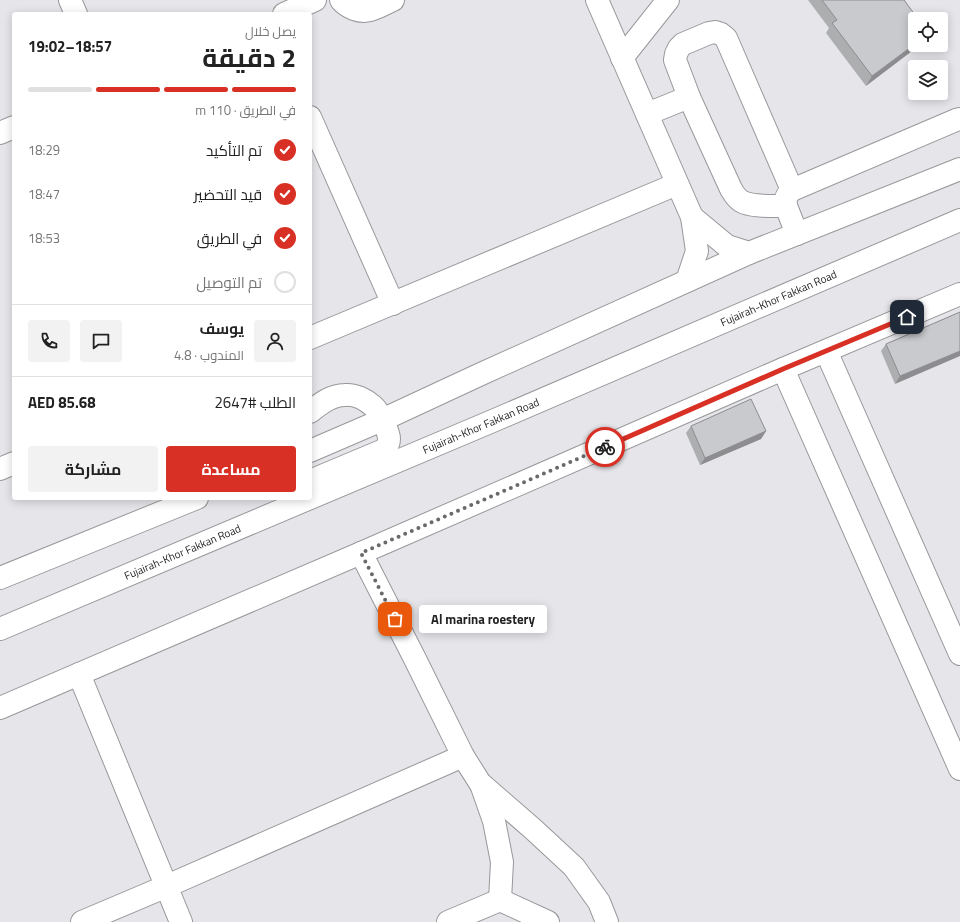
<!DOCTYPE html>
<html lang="ar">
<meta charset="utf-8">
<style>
body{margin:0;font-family:"Titillium Web",Cairo,sans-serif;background:#f2f2f2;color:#222;direction:rtl;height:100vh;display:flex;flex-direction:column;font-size:15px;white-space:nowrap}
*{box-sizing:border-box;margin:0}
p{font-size:13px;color:#767676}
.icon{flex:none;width:22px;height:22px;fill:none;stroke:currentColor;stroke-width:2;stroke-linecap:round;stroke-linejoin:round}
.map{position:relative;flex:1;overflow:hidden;direction:ltr}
.sheet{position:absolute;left:12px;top:12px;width:300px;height:488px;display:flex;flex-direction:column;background:#fff;border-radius:4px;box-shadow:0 2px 10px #0003;direction:rtl}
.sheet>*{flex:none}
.buttons{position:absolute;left:908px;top:12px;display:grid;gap:8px}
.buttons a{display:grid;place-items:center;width:40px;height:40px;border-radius:4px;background:#fff;box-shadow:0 2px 10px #0003;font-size:20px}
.pin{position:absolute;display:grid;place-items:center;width:34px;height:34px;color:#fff;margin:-17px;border-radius:8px;box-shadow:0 2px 6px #0006}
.courier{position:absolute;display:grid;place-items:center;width:40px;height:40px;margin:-20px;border:3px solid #d93025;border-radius:50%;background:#fff;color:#222;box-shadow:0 1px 5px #0007}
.bubble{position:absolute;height:28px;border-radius:4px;background:#fff;box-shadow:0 2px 10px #0003;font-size:13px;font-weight:700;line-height:28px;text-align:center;direction:rtl}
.headline em{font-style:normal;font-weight:700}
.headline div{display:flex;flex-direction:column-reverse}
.headline{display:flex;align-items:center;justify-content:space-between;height:68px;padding:0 16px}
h1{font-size:26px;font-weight:700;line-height:30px}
.bar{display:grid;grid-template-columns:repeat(4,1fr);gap:6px 4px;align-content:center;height:48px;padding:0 16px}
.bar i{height:5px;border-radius:3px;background:#e0e0e0}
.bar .selected{background:#d93025}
.bar p{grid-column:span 4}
.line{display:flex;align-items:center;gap:10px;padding:0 16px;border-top:1px solid #e0e0e0}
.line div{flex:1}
.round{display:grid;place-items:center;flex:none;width:42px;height:42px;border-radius:4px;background:#f2f2f2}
ol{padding:0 16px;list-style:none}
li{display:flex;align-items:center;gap:12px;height:44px}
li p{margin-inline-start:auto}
li .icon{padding:4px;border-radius:50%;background:#d93025;color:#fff;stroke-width:4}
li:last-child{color:#767676}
li i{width:22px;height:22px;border:2px solid #e0e0e0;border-radius:50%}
.action{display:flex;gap:8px;margin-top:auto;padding:8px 16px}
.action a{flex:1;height:46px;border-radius:4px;background:#d93025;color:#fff;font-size:16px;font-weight:700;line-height:46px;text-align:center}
.action a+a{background:#f2f2f2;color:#222}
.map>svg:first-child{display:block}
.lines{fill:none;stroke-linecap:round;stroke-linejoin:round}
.minor-casing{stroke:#98989b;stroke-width:24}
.highway-casing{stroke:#98989b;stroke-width:24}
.minor{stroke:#fff;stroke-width:22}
.highway{stroke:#fff;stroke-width:22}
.wall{fill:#adaeb0}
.shaded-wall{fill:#8d8d90}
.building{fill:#c9cacd;stroke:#8d8d90}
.done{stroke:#696a6c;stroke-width:4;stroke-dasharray:0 7.2}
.route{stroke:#d93025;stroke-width:5}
.labels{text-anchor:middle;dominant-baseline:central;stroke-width:3.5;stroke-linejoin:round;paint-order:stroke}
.street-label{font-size:11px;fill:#262728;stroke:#f3f4f7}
</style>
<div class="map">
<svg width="960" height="922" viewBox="0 0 960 922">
<rect width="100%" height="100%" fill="#e6e6ea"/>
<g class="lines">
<defs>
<g id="minor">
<polyline points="70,0 76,14"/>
<path d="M341,0c7,8 19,13 29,10 8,-2 16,-7 23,-10"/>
<polyline points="597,0 692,217 697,251 687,281"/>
<polyline points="284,14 315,0"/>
<polyline points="622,58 668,0"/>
<polyline points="647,114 689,97"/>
<polyline points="310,117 393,304"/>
<polyline points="0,133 14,127"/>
<path d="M786,206c-12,0 -36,1 -45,-5 -5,-3 -7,-7 -10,-12l-42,-92 -14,-37 1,-6 3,-6 4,-4 26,-11 6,-1 6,2 5,4 66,152"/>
<polyline points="692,217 727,246 749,253"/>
<path d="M797,234l-11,-28c-1,-7 0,-11 6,-16l164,-70 4,-1"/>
<polyline points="310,338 677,184"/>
<polyline points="826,351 960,654"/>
<polyline points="783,369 960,769"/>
<polyline points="0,469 14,463"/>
<polyline points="361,553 415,659 463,756 480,783 533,829 574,867 599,902 607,922"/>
<polyline points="79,674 181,922"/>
<polyline points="0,708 361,553 783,369 960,294"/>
<polyline points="481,784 494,821 502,862 500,900"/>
<polyline points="82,922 167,886 463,756"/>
<polyline points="448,922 500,900 548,922"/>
</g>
<g id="highway">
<path d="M310,412c10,-8 21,-17 35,-17 10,-1 21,5 28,11 6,5 16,26 16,33 0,5 -2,8 -5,11l-74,31"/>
<polyline points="310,451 382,420 481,374 749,253 960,169"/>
<polyline points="0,578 197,498"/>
<path id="s1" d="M0,629l495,-209 465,-200"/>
</g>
</defs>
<use href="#minor" class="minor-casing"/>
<use href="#highway" class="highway-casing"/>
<use href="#minor" class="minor"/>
<use href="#highway" class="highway"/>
</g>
<g class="wall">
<polygon points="808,0 904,0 918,19 866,86 826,33 829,28"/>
<polygon points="960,312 895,384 881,351 886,344"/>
<polygon points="691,426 766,431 761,439 700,465 686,433"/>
</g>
<g class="shaded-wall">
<polygon points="915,44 915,45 920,45 866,86 872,76"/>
<polygon points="960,351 960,356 895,384 900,376"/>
<polygon points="766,431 761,439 700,465 705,458"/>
</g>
<g class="building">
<polygon points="822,0 904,0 918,19 915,19 915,44 872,76 832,23 837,20"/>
<polygon points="960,312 960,351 900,376 886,344"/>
<polygon points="751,399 766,431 705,458 691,426"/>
</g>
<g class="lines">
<polyline class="done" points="395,619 361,553 605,447"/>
<polyline class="route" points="605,447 783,369 907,317"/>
</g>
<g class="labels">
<g class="street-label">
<text stroke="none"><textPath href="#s1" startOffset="846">Fujairah-Khor Fakkan Road</textPath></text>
<text stroke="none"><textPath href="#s1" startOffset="522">Fujairah-Khor Fakkan Road</textPath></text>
<text stroke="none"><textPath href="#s1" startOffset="198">Fujairah-Khor Fakkan Road</textPath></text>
</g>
</g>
</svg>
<div class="buttons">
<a><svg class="icon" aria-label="locate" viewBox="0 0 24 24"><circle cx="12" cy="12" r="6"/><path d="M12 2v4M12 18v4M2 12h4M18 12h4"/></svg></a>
<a><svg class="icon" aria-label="layers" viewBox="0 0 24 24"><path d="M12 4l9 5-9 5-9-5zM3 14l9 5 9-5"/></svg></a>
</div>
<div class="pin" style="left:395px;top:619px;background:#ea580c"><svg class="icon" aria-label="bag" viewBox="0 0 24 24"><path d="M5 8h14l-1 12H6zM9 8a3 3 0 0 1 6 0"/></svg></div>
<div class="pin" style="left:907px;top:317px;background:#1f2937"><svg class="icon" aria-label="home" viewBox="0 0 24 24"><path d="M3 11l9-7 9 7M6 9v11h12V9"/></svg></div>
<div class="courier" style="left:605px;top:447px"><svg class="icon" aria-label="bike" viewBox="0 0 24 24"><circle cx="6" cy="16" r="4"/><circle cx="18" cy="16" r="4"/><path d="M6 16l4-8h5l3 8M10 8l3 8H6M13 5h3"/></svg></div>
<div class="bubble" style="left:419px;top:605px;width:128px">Al marina roestery</div>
<section class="sheet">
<div class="headline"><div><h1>2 دقيقة</h1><p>يصل خلال</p></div><em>18:57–19:02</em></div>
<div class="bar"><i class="selected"></i><i class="selected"></i><i class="selected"></i><i></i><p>في الطريق · 110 m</p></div>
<ol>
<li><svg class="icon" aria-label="check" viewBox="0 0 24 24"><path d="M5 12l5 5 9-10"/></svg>تم التأكيد<p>18:29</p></li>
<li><svg class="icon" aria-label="check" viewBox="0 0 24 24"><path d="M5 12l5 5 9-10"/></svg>قيد التحضير<p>18:47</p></li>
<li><svg class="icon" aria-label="check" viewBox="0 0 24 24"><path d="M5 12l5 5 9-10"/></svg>في الطريق<p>18:53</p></li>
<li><i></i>تم التوصيل</li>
</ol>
<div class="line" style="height:72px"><a class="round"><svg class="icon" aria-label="person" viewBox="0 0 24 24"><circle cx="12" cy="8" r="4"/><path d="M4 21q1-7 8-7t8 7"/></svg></a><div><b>يوسف</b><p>المندوب · 4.8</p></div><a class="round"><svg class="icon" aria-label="chat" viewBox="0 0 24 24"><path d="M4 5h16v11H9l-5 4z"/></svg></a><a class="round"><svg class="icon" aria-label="phone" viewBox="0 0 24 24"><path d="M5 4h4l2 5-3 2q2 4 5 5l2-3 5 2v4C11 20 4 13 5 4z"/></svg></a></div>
<div class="line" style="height:52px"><div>الطلب #2647</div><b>AED 85.68</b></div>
<div class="action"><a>مساعدة</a><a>مشاركة</a></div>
</section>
</div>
